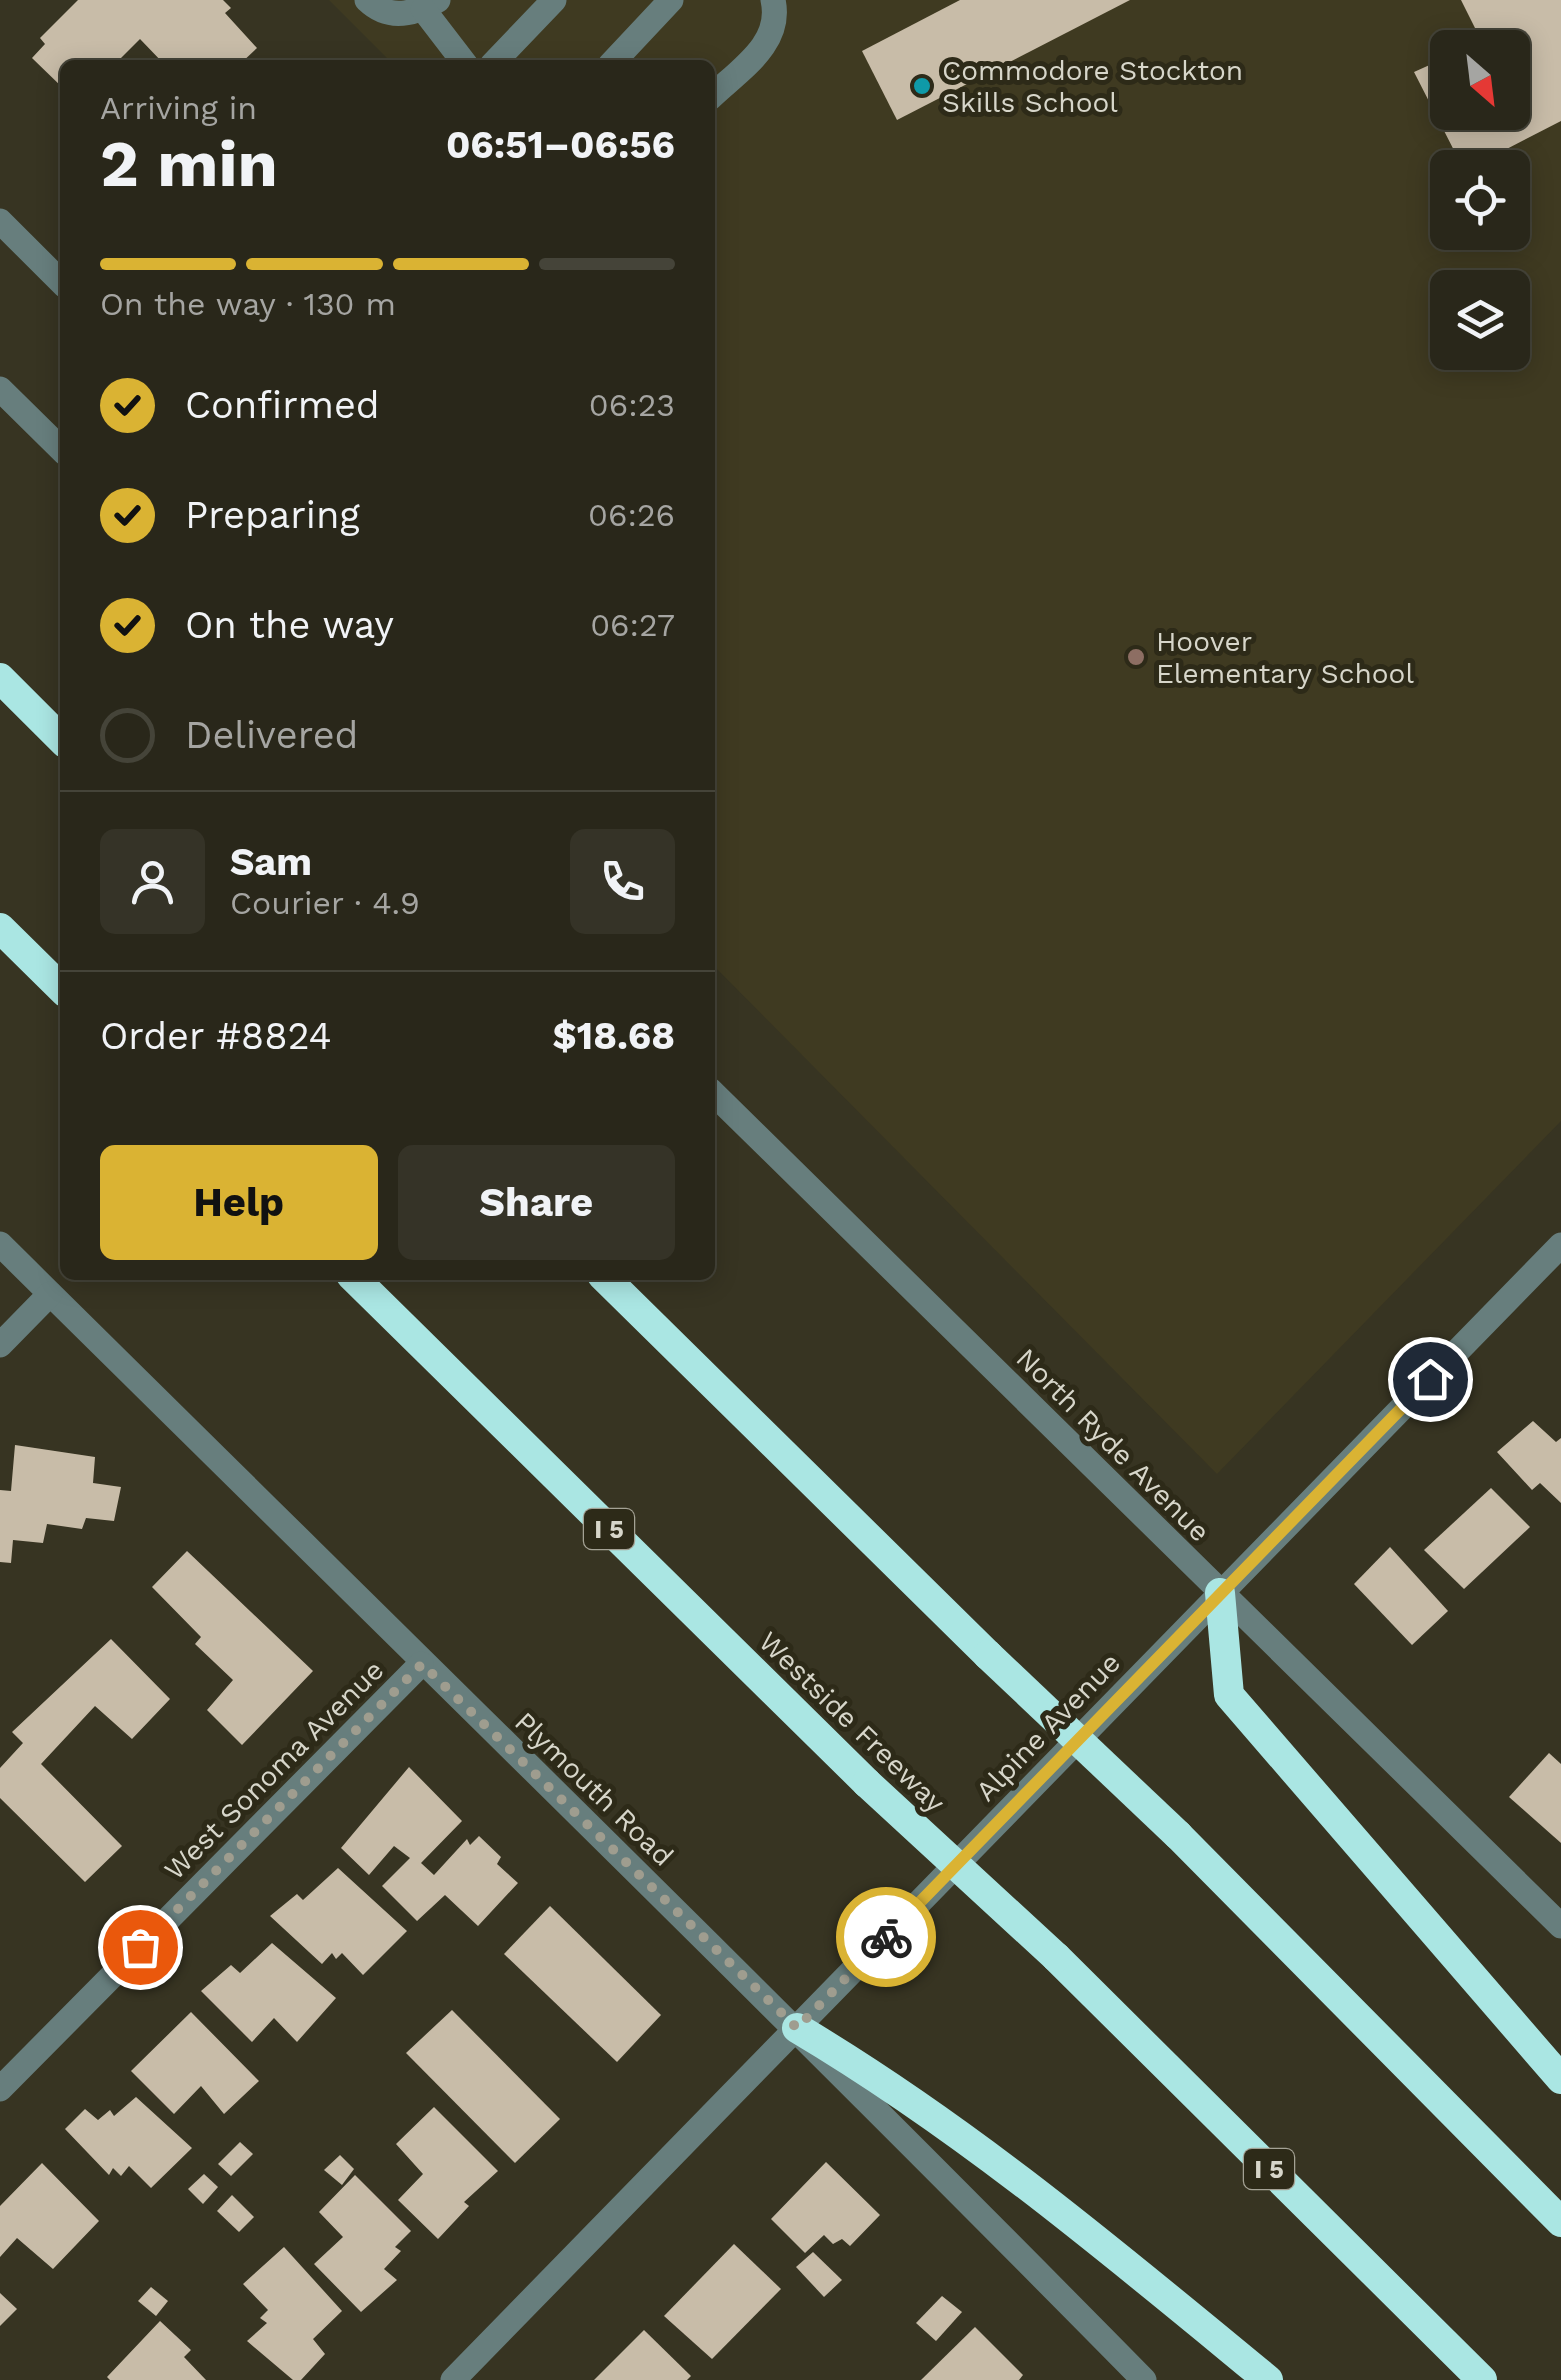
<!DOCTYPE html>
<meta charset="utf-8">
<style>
body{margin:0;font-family:"Work Sans",sans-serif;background:#353327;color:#f1f3f6;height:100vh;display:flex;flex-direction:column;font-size:38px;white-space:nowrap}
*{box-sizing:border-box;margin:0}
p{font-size:32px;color:#a5a5a2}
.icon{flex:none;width:55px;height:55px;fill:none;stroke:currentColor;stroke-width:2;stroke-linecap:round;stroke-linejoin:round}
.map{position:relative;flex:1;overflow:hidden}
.details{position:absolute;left:60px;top:60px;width:655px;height:1220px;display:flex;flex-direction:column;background:#29271a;border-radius:15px;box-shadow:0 5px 25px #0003,0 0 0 2px #454439}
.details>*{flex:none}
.needle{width:65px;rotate:152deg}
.controls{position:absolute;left:1430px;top:30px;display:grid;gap:20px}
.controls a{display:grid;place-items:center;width:100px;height:100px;border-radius:15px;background:#29271a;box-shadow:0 5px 25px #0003,0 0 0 2px #454439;font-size:50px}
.pin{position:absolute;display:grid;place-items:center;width:85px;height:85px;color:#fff;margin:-42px;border:5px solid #fff;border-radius:50%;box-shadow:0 2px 10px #0007}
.courier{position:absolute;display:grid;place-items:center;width:100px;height:100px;margin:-50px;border:8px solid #dab333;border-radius:50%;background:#fff;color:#222;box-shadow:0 2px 12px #0007}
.headline em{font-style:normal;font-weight:700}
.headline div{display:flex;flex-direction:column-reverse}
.headline{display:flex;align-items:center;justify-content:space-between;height:170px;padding:0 40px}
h1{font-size:65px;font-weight:700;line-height:75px}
.bar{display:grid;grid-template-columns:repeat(4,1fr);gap:15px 10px;align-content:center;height:120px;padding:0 40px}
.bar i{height:12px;border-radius:8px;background:#454439}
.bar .selected{background:#dab333}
.bar p{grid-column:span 4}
.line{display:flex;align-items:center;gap:25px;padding:0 40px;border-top:2px solid #454439}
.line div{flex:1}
.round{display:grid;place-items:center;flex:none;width:105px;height:105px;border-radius:15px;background:#353327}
ol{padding:0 40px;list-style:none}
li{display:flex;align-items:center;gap:30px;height:110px}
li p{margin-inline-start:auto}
li .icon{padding:10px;border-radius:50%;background:#dab333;color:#111;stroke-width:4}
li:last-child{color:#a5a5a2}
li i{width:55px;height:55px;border:5px solid #454439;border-radius:50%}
.primary-button{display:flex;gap:20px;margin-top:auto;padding:20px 40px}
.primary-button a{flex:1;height:115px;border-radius:15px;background:#dab333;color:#111;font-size:40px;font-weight:700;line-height:115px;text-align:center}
.primary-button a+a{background:#353327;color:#f1f3f6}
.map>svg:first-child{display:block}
.built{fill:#3f3a21;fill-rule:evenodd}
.building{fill:#c8bca8}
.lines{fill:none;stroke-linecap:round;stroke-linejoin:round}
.minor{stroke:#677e7d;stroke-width:25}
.highway{stroke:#aae6e3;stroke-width:30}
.highway-bridge{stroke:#aae6e3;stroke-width:30}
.done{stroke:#9f9d8f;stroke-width:10;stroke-dasharray:0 18}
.route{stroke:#dab333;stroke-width:12}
.culture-dot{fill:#0f9aa8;stroke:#2d2a18;stroke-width:4}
.education-dot{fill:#8d6e63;stroke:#2d2a18;stroke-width:4}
.labels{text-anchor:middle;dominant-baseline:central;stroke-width:10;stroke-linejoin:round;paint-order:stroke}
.shield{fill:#2d2a18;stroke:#a4a295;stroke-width:2.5}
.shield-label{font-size:25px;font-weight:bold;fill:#d7d6ca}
.poi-label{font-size:28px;fill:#d7d6ca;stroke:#2d2a18;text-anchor:start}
.street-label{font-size:28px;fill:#d7d6ca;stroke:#2d2a18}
</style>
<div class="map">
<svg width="1561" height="2380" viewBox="0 0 1561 2380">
<rect width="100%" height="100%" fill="#373422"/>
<path class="built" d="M329,0h1232v1121l-344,353 -507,-512v-897h-316zM1448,48h64v64h-64zM1448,168h64v64h-64zM1448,288h64v64h-64z"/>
<g class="building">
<polygon points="78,0 223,0 231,8 225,13 257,48 239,65 165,65 140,39 114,65 65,65 65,90 32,58 45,44 40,38"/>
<polygon points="960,0 1130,0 897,120 862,51"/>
<polygon points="1461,0 1561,0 1561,121 1470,168 1463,168 1414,72 1434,63 1443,81 1448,78 1448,112 1512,112 1512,48 1485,48"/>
<polygon points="1533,1421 1556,1442 1561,1438 1561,1503 1540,1483 1532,1490 1497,1452"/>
<polygon points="15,1445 95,1457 93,1483 121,1487 114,1521 86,1518 82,1529 47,1524 43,1543 13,1540 11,1563 0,1562 0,1490 11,1491"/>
<polygon points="1491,1488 1530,1527 1464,1589 1424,1550"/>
<polygon points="1390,1547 1448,1611 1412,1645 1354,1584"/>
<polygon points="187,1551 313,1671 242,1745 207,1710 233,1680 195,1644 201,1637 152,1587"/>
<polygon points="111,1639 170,1699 132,1739 95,1706 41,1764 122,1846 85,1882 0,1798 0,1768 23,1743 12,1732"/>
<polygon points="1549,1753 1561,1764 1561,1843 1509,1797"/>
<polygon points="409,1767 462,1821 421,1863 434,1875 467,1839 470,1845 479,1836 501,1857 497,1864 518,1883 478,1926 445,1895 417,1921 382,1886 410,1858 394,1846 369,1875 341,1848"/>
<polygon points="338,1868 407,1931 363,1975 342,1953 336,1959 332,1953 322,1964 270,1916 297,1894 303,1900"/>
<polygon points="550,1906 661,2015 617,2062 504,1954"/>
<polygon points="272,1943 336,1998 297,2042 274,2018 252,2042 201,1991 231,1965 240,1973"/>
<polygon points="452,2010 560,2119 515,2163 406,2053"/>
<polygon points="191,2012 259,2081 224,2114 201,2086 174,2114 131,2071"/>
<polygon points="136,2097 192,2148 151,2188 129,2166 121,2176 113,2168 109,2175 65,2129 85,2109 98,2120 110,2110 114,2116"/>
<polygon points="434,2107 498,2171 464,2202 469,2206 438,2239 398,2200 423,2174 396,2144"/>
<polygon points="240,2142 253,2154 231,2176 218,2164"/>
<polygon points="340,2155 354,2169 342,2185 324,2170"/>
<polygon points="826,2162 880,2215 850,2246 842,2239 833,2244 824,2235 805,2253 771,2219"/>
<polygon points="42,2163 99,2221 53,2269 17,2238 0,2257 0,2206"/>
<polygon points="204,2174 218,2187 203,2204 188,2189"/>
<polygon points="355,2175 411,2231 395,2247 401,2251 384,2269 397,2280 361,2312 314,2264 343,2237 319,2212"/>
<polygon points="232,2195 254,2217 239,2232 217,2211"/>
<polygon points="734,2244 781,2289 712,2359 664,2316"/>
<polygon points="284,2247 342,2311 313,2339 325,2354 301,2380 293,2380 247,2341 267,2323 260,2318 268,2310 243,2284"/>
<polygon points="813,2252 842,2280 824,2297 796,2267"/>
<polygon points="151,2287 168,2301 156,2316 138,2301"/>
<polygon points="0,2293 17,2309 0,2326"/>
<polygon points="942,2296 962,2312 936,2341 916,2323"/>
<polygon points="160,2321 191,2350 184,2357 206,2380 110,2380 107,2377"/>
<polygon points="975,2327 1023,2375 1019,2380 921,2380"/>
<polygon points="644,2330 691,2376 687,2380 594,2380"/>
</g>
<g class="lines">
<g class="minor">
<path d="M367,0c22,21 48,14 71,0"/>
<polyline points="423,9 466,65"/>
<polyline points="492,65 554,0"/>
<polyline points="610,65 671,0"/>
<path d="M710,98c29,-28 73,-54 63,-98"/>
<polyline points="0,221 65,286"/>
<polyline points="0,389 65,453"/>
<polyline points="710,1090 1561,1926"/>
<path d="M0,1244c382,378 767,753 1144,1136"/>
<polyline points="0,1345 50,1294"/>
<polyline points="0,2089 421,1664"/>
<polyline points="453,2380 1561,1245"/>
</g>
<g class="highway">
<polyline points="0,678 65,743"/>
<polyline points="0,928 65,992"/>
<polyline points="351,1275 867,1783"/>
<polyline points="602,1275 988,1655"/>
<polyline points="1220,1593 1229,1695 1561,2079"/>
<polyline points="1178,1835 1561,2222"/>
<polyline points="1056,1957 1482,2380"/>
<path d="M797,2028c170,101 319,227 471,352"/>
</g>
<g class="highway-bridge">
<polyline points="988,1655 1178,1835"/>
<polyline points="867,1783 1056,1957"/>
</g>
</g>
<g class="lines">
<polyline class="done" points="140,1947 422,1664 797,2028 886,1937"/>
<polyline class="route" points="886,1937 1430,1379"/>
</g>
<circle class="culture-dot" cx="922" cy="86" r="10"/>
<circle class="education-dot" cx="1136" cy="657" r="10"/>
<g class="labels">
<g class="shield">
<rect x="584" y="1509" width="50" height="40" rx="8"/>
<rect x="1244" y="2149" width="50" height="40" rx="8"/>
</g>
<g class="shield-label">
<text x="609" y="1529">I 5</text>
<text x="1269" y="2169">I 5</text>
</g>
<g class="poi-label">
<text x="942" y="70">Commodore Stockton<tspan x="942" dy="32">Skills School</tspan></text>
<text x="1156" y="641">Hoover<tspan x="1156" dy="32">Elementary School</tspan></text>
</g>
<g class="street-label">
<text transform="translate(1113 1445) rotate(45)">North Ryde Avenue</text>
<text transform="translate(852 1722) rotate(44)">Westside Freeway</text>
<text transform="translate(1048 1727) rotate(-46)">Alpine Avenue</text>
<text transform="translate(274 1770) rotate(-45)">West Sonoma Avenue</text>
<text transform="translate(594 1789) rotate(44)">Plymouth Road</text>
</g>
</g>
</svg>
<div class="controls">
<a><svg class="needle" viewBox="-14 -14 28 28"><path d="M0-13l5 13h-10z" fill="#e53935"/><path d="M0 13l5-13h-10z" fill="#a5a5a2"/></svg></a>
<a><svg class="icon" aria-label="locate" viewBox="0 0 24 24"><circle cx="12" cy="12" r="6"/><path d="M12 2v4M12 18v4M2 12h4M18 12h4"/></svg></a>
<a><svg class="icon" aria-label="layers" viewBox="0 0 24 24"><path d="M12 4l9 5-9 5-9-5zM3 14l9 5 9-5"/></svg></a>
</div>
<div class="pin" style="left:140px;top:1947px;background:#ea580c"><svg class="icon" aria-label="bag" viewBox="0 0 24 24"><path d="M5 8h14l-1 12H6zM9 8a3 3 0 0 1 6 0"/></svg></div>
<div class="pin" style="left:1430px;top:1379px;background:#1f2937"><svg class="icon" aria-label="home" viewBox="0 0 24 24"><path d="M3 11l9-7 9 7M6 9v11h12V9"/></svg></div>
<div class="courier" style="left:886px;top:1937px"><svg class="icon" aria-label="bike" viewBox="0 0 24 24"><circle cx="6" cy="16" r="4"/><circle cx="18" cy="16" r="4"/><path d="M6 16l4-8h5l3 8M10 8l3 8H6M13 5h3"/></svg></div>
<section class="details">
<div class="headline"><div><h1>2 min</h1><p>Arriving in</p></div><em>06:51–06:56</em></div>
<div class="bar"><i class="selected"></i><i class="selected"></i><i class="selected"></i><i></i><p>On the way · 130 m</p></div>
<ol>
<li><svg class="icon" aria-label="check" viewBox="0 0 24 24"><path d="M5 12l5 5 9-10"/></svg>Confirmed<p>06:23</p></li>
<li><svg class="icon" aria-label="check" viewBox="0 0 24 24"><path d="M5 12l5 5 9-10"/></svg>Preparing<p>06:26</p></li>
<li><svg class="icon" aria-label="check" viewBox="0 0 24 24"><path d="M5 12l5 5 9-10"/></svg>On the way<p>06:27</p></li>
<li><i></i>Delivered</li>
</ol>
<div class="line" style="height:180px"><a class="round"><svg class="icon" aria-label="person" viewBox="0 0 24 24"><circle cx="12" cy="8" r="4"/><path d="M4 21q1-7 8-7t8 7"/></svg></a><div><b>Sam</b><p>Courier · 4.9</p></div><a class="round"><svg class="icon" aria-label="phone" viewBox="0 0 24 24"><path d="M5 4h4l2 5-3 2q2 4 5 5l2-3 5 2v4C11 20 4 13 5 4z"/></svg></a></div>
<div class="line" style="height:130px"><div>Order #8824</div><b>$18.68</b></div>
<div class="primary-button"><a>Help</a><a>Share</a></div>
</section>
</div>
